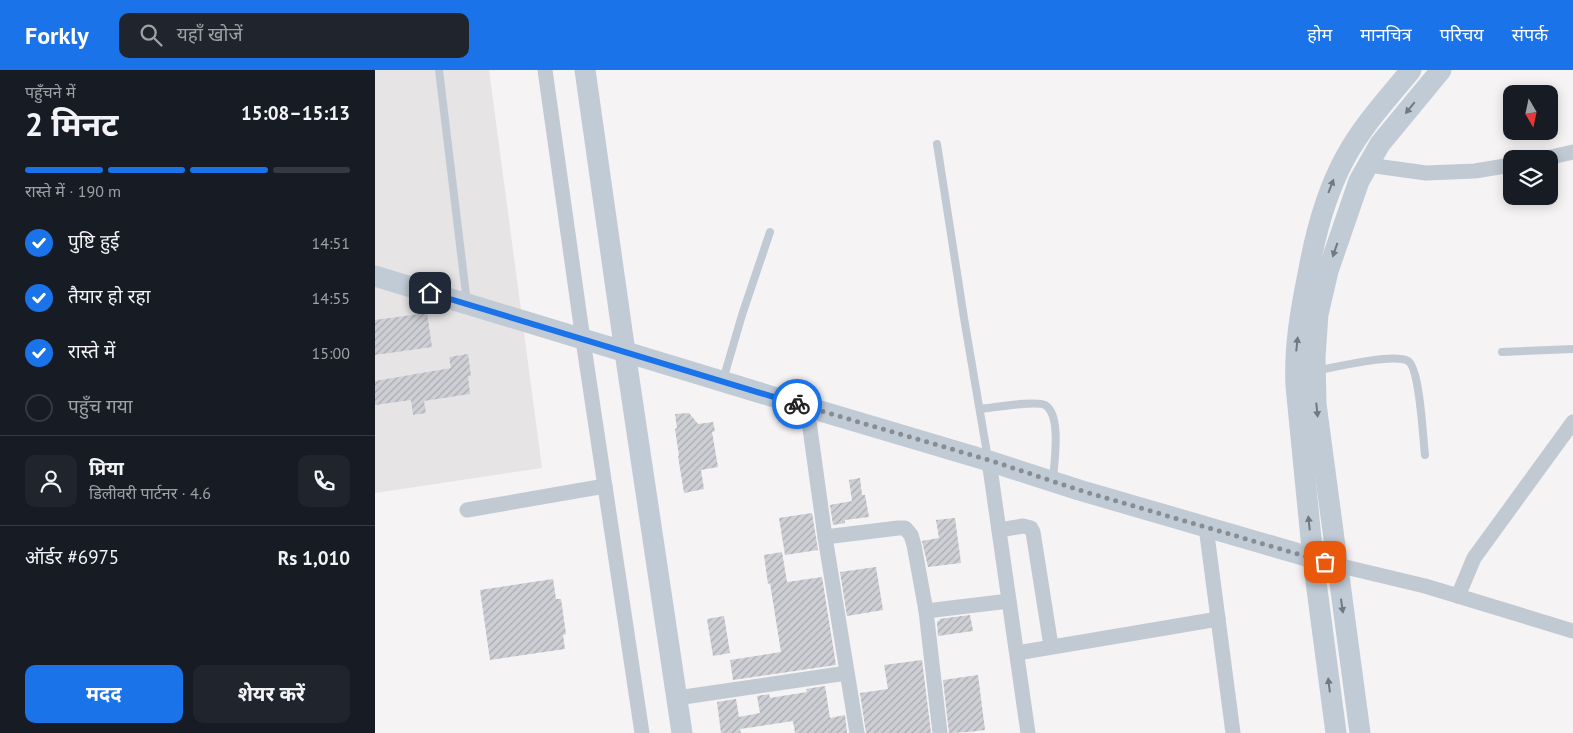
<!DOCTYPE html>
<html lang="hi">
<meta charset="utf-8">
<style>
body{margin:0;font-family:"PT Sans","Noto Sans Devanagari",sans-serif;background:#20242c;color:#f1f3f6;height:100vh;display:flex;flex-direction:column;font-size:19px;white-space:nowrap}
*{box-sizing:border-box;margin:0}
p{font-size:16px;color:#9ea1a6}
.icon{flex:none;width:28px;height:28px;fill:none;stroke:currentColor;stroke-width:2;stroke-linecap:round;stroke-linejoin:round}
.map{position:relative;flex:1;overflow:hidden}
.panel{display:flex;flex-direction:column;background:#171b24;width:375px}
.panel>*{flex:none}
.needle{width:32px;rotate:171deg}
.buttons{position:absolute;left:1128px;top:15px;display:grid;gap:10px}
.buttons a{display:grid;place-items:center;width:55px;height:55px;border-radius:10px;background:#171b24;box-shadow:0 2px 12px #0003;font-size:25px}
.pin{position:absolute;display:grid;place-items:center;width:42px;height:42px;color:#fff;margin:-21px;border-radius:10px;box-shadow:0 2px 8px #0006}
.courier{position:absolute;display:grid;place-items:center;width:50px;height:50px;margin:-25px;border:4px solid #1a73e8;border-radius:50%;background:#fff;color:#222;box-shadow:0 1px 6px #0007}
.headline em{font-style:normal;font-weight:700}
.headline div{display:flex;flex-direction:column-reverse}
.headline{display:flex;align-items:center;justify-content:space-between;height:85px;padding:0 25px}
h1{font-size:32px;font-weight:700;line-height:38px}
.bar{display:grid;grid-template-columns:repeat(4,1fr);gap:8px 5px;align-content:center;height:60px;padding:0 25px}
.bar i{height:6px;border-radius:4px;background:#363941}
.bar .selected{background:#1a73e8}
.bar p{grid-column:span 4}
.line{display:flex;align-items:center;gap:12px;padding:0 25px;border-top:1px solid #363941}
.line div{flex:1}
.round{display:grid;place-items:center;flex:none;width:52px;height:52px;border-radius:10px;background:#20242c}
ol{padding:0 25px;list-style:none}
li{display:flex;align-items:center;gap:15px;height:55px}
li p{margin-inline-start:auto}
li .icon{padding:5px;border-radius:50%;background:#1a73e8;color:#fff;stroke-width:4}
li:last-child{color:#9ea1a6}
li i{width:28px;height:28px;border:2px solid #363941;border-radius:50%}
.primary-button{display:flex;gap:10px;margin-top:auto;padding:10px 25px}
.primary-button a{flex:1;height:58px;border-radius:10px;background:#1a73e8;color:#fff;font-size:20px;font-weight:700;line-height:58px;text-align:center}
.primary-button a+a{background:#20242c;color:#f1f3f6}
header{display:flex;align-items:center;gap:30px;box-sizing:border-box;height:70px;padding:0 25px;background:#1a73e8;color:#fff}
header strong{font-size:24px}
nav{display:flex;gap:28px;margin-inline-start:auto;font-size:18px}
.search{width:350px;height:45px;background:#20242c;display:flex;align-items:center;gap:12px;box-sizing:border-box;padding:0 18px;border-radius:10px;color:#9ea1a6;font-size:19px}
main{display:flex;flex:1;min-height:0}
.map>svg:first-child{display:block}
.education{fill:#e6e4e5}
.building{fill:url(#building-hatch)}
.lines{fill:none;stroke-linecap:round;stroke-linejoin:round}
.lane{stroke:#c1cad2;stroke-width:8}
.street{stroke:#c1cad2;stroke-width:15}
.secondary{stroke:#c1cbd6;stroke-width:21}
.oneway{fill:#6e7984}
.done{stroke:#868d94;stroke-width:5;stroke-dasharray:0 9}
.route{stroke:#1a73e8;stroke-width:6}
</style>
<header>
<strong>Forkly</strong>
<div class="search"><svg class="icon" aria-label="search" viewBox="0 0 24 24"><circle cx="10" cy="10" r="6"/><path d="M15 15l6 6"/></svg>यहाँ खोजें</div>
<nav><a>होम</a><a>मानचित्र</a><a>परिचय</a><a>संपर्क</a></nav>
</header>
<main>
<section class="panel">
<div class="headline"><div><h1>2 मिनट</h1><p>पहुँचने में</p></div><em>15:08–15:13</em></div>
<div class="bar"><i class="selected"></i><i class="selected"></i><i class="selected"></i><i></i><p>रास्ते में · 190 m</p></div>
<ol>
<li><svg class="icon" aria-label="check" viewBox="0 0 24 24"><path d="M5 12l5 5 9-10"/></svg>पुष्टि हुई<p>14:51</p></li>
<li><svg class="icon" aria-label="check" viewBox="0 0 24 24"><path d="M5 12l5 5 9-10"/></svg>तैयार हो रहा<p>14:55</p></li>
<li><svg class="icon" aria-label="check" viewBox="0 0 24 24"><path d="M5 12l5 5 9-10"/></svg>रास्ते में<p>15:00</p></li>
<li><i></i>पहुँच गया</li>
</ol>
<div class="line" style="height:90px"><a class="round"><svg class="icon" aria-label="person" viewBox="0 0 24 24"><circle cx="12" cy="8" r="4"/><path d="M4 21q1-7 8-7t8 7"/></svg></a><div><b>प्रिया</b><p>डिलीवरी पार्टनर · 4.6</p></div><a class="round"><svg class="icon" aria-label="phone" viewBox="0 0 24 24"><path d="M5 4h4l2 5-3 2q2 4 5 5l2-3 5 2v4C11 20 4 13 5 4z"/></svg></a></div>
<div class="line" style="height:65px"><div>ऑर्डर #6975</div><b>Rs 1,010</b></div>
<div class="primary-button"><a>मदद</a><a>शेयर करें</a></div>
</section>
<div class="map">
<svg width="1198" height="663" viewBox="0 0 1198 663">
<defs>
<pattern id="building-hatch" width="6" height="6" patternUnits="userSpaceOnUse" patternTransform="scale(1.25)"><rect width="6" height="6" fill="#cdcfd5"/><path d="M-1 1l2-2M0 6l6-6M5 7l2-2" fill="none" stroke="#a8abb0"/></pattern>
</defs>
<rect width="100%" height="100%" fill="#f5f3f3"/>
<polygon class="education" points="0,0 114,0 167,398 0,423"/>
<g class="building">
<polygon points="52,243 57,277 0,285 0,250"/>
<polygon points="93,284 96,306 93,306 95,324 49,331 51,343 38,345 36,330 0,335 0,311 76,298 74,287"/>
<polygon points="314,343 323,354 338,352 340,361 337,362 343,397 326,400 329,419 309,423 303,386 304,386 300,359 302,358 300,344"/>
<polygon points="485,408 487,425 490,425 494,447 470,450 470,453 458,455 455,435 477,431 474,410"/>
<polygon points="437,443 443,480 410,485 404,448"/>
<polygon points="580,448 586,493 553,497 547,471 564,468 561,450"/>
<polygon points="407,482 412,512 447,507 461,595 358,610 355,590 406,582 395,513 393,514 389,485"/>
<polygon points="501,497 508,540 472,546 465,502"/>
<polygon points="178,509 181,529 186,529 191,564 188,565 190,579 115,590 105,520"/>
<polygon points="595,545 598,561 563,566 562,551 565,551 564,549"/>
<polygon points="349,546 355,583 338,586 332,549"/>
<polygon points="547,590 556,663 491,663 485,623 513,619 509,595"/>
<polygon points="603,605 610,660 594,662 574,663 568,610"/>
<polygon points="450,616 455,648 470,645 472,663 420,663 418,651 365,659 366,663 346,663 342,632 361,629 364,647 385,643 382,626 394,624 395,628 432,622 431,619"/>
</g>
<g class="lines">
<g class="lane">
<polyline points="64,0 92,233"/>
<polyline points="562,74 589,248 613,389"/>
<polyline points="1127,282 1198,279"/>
<path d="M941,301c19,-4 77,-18 92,-10 12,7 15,79 17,94"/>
<polyline points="348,310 367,245 395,162"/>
<path d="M605,339c12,-1 56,-9 65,-4 17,10 9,58 8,75"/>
</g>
<g class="street">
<polyline points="170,0 208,270 267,663"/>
<polyline points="1167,89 1198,82"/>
<polyline points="993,95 1051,103 1100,101 1136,95"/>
<polyline points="432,337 450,467 482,663"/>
<polyline points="614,391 653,663"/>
<polyline points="92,440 230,416"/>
<polyline points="831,457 858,663"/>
<polyline points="624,460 648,456 656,458 658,462 676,576"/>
<polyline points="450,467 523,458 530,458 536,465 539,475 551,541 565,663"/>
<polyline points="962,495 1050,516 1198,561"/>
<polyline points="1083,526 1099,488 1198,352"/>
<polyline points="551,541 634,531"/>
<polyline points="642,583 843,549"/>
<polyline points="302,628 472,603"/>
</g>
<g class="secondary">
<polyline points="210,0 250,282 307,663"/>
<polyline points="0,206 432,337 614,391 704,420 962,495"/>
<path d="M961,663l-23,-174 -17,-173c-2,-40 5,-78 13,-117 7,-38 17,-76 36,-111 17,-32 43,-60 66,-88"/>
<polyline points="985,663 941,334 940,287 943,244 953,201 984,111 1005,74 1066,0"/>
</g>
</g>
<defs><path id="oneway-solid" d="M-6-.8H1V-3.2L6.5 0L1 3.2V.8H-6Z" transform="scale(1.25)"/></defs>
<g class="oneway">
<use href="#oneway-solid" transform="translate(1035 38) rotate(129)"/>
<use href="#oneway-solid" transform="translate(956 116) rotate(-69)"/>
<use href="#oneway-solid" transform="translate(960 180) rotate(109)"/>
<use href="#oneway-solid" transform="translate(922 274) rotate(-84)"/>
<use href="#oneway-solid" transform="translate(942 340) rotate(84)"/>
<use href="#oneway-solid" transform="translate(934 453) rotate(-96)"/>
<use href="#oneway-solid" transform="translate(967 536) rotate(82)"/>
<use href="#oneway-solid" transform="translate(954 615) rotate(-97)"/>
</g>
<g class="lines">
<polyline class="done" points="422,334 614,390 704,420 950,492"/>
<polyline class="route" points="55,223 422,334"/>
</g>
</svg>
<div class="buttons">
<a><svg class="needle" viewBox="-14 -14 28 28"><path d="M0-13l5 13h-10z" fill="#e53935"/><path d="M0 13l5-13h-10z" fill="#9ea1a6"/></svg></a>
<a><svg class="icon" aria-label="layers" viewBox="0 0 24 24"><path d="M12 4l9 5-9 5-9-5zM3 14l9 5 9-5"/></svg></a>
</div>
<div class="pin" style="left:950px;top:492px;background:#ea580c"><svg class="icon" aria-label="bag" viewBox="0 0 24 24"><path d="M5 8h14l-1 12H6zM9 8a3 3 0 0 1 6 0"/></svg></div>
<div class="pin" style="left:55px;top:223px;background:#1f2937"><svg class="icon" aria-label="home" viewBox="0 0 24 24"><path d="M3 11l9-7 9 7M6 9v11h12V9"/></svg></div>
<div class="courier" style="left:422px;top:334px"><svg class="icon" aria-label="bike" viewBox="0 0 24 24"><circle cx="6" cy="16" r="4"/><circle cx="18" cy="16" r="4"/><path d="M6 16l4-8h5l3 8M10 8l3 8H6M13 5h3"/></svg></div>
</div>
</main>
